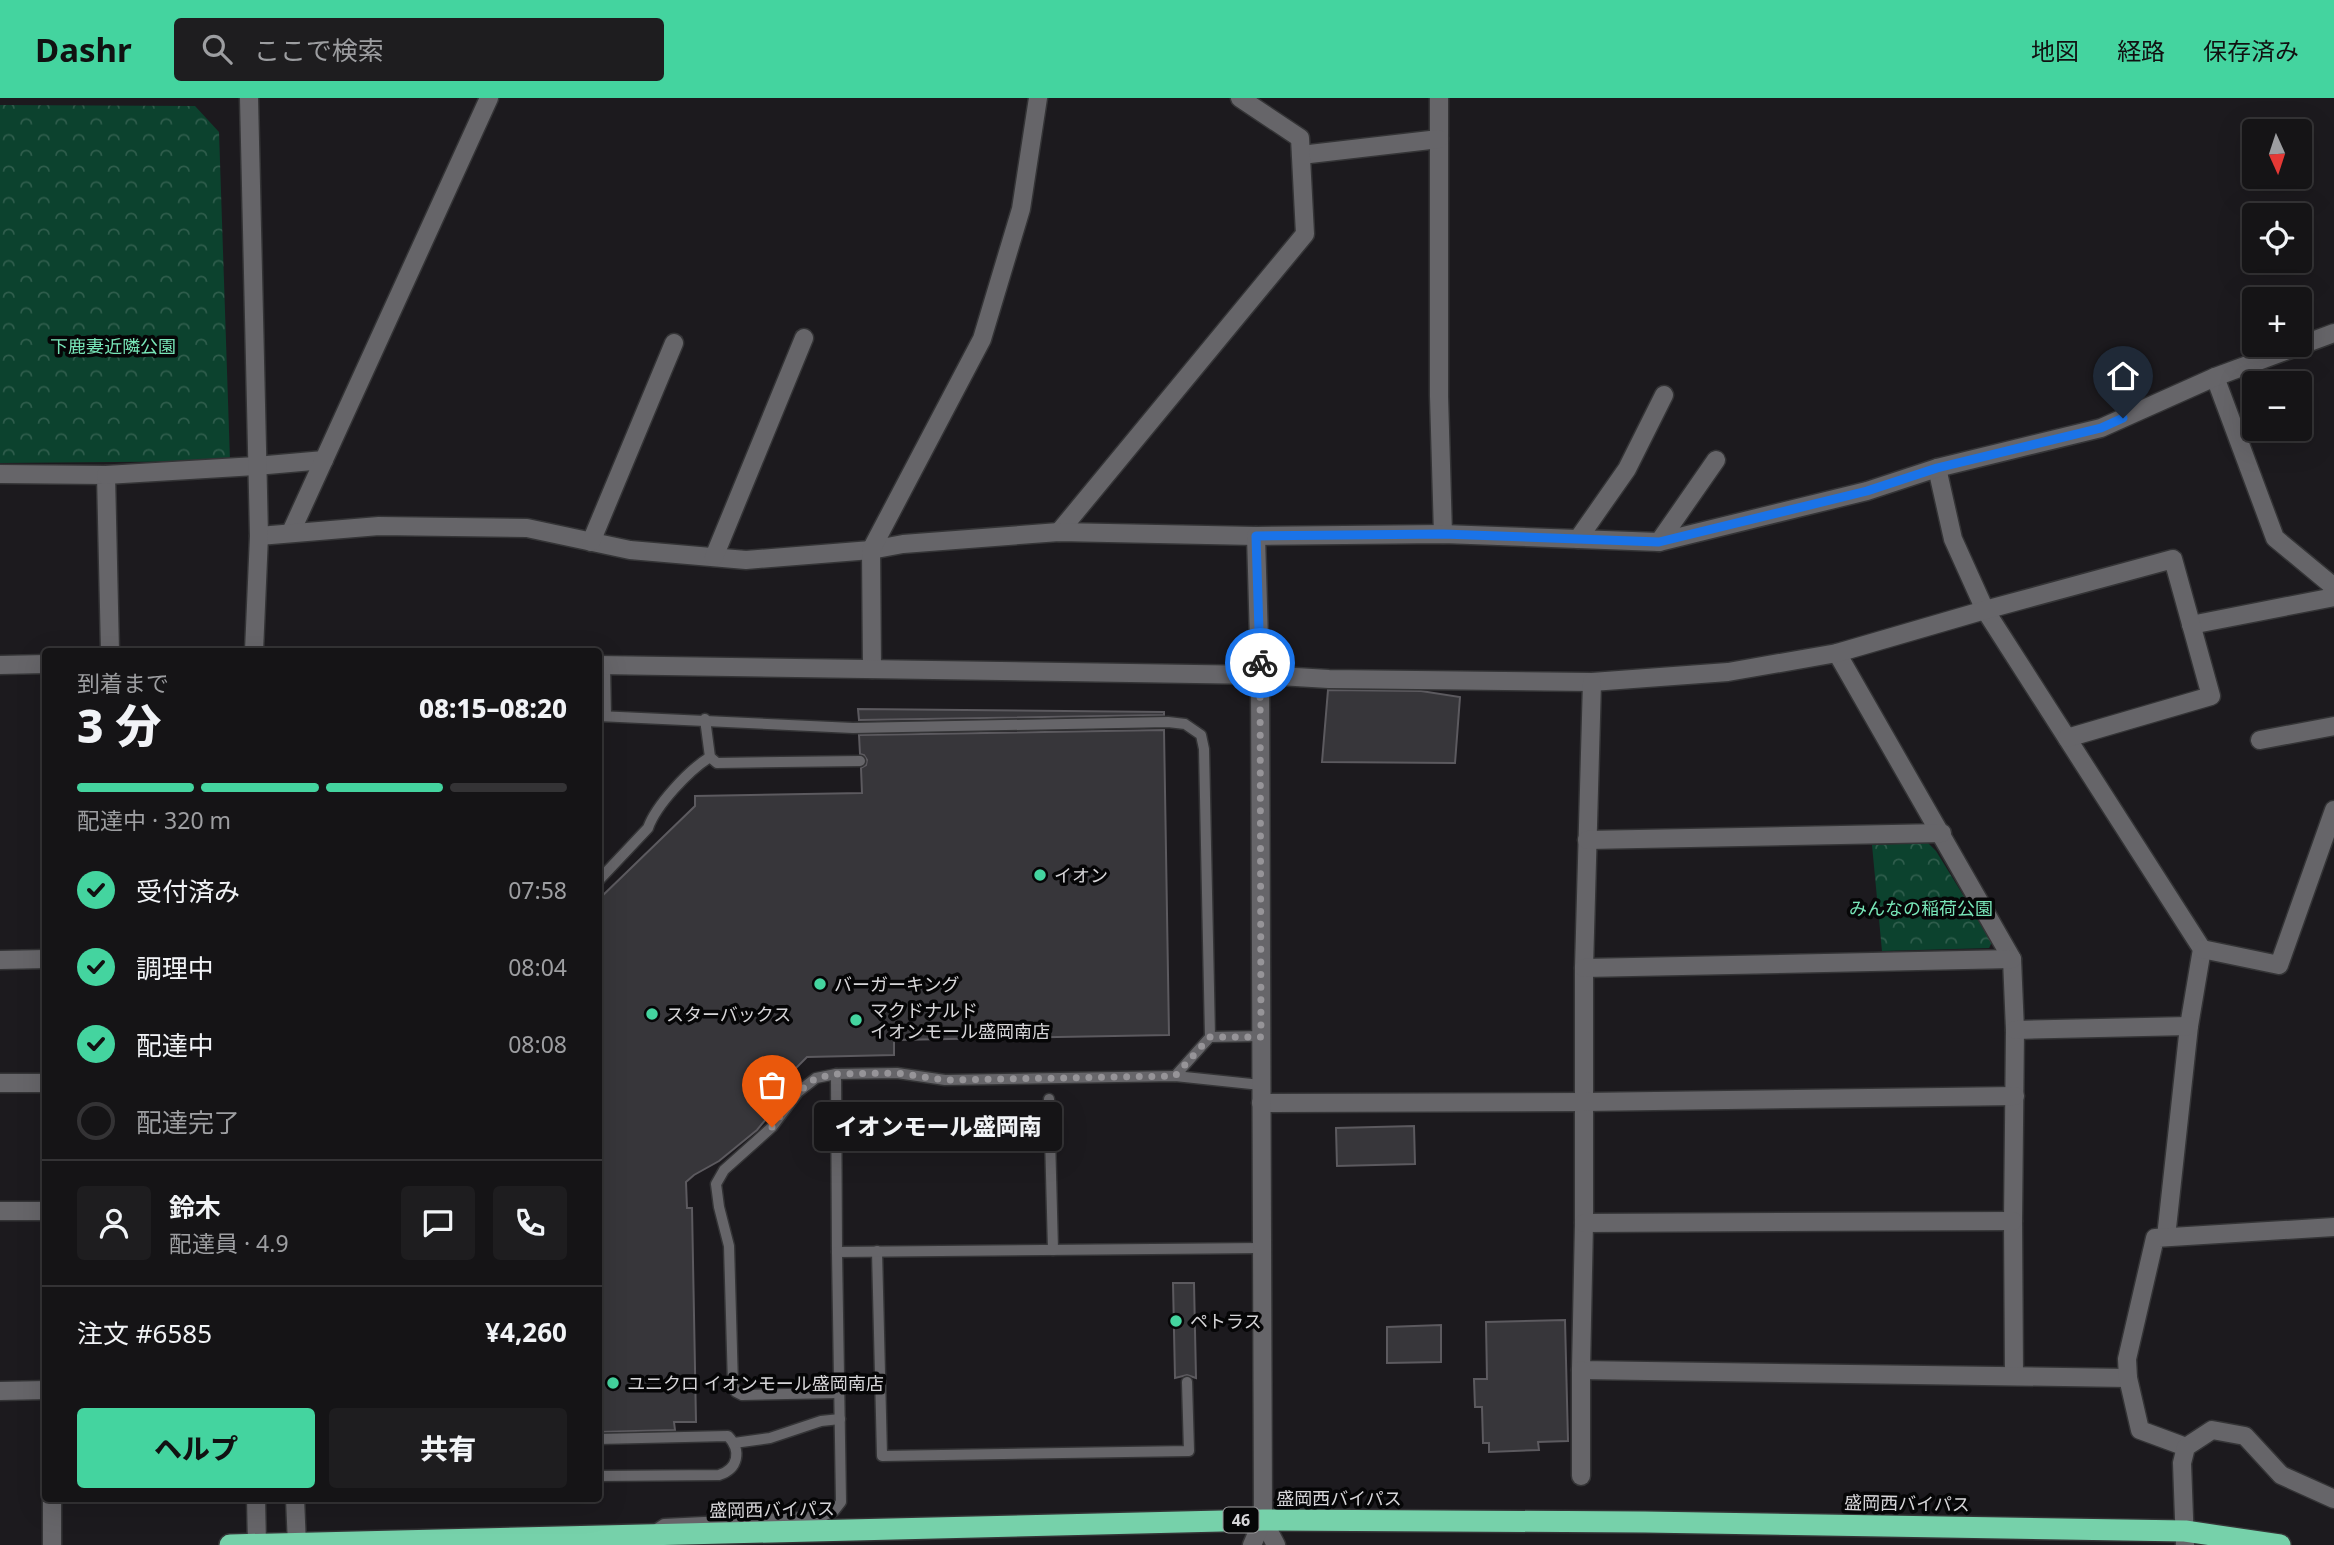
<!DOCTYPE html>
<html lang="ja">
<meta charset="utf-8">
<style>
body{margin:0;font-family:"Noto Sans","Noto Sans JP",sans-serif;background:#1e1d1f;color:#f1f3f6;height:100vh;display:flex;flex-direction:column;font-size:26px;white-space:nowrap}
*{box-sizing:border-box;margin:0}
p{font-size:23px;color:#9d9ea1}
.icon{flex:none;width:38px;height:38px;fill:none;stroke:currentColor;stroke-width:2;stroke-linecap:round;stroke-linejoin:round}
.map{position:relative;flex:1;overflow:hidden}
.sheet{position:absolute;left:42px;top:550px;width:560px;height:854px;display:flex;flex-direction:column;background:#151416;border-radius:7px;box-shadow:0 7px 28px #0002,0 0 0 2px #343335}
.sheet>*{flex:none}
.needle{width:46px;rotate:177deg}
.fabs{position:absolute;left:2242px;top:21px;display:grid;gap:14px}
.fabs a{display:grid;place-items:center;width:70px;height:70px;border-radius:7px;background:#151416;box-shadow:0 7px 28px #0002,0 0 0 2px #343335;font-size:35px}
.pin{position:absolute;display:grid;place-items:center;width:60px;height:60px;color:#fff;margin:-72px -30px;border-radius:50% 50% 50% 0;rotate:-45deg;box-shadow:0 0 7px #0007}
.pin .icon{rotate:45deg}
.courier{position:absolute;display:grid;place-items:center;width:70px;height:70px;margin:-35px;border:5px solid #1a73e8;border-radius:50%;background:#fff;color:#222;box-shadow:0 2px 9px #0007}
.bubble{position:absolute;height:49px;border-radius:7px;background:#151416;box-shadow:0 7px 28px #0002,0 0 0 2px #343335;font-size:23px;font-weight:800;line-height:49px;text-align:center}
.summary em{font-style:normal;font-weight:800}
.summary div{display:flex;flex-direction:column-reverse}
.summary{display:flex;align-items:center;justify-content:space-between;height:119px;padding:0 35px}
h1{font-size:46px;font-weight:800;line-height:52px}
.bar{display:grid;grid-template-columns:repeat(4,1fr);gap:10px 7px;align-content:center;height:84px;padding:0 35px}
.bar i{height:9px;border-radius:5px;background:#343335}
.bar .on{background:#44d49f}
.bar p{grid-column:span 4}
.line{display:flex;align-items:center;gap:18px;padding:0 35px;border-top:2px solid #343335}
.line div{flex:1}
.round{display:grid;place-items:center;flex:none;width:74px;height:74px;border-radius:7px;background:#1e1d1f}
ol{padding:0 35px;list-style:none}
li{display:flex;align-items:center;gap:21px;height:77px}
li p{margin-inline-start:auto}
li .icon{padding:7px;border-radius:50%;background:#44d49f;color:#111;stroke-width:4}
li:last-child{color:#9d9ea1}
li i{width:38px;height:38px;border:4px solid #343335;border-radius:50%}
.cta{display:flex;gap:14px;margin-top:auto;padding:14px 35px}
.cta a{flex:1;height:80px;border-radius:7px;background:#44d49f;color:#111;font-size:28px;font-weight:800;line-height:80px;text-align:center}
.cta a+a{background:#1e1d1f;color:#f1f3f6}
header{display:flex;align-items:center;gap:42px;box-sizing:border-box;height:98px;padding:0 35px;background:#44d49f;color:#111}
header strong{font-size:33px}
nav{display:flex;gap:38px;margin-inline-start:auto;font-size:24px}
.search{width:490px;height:63px;background:#1e1d1f;display:flex;align-items:center;gap:18px;box-sizing:border-box;padding:0 24px;border-radius:7px;color:#9d9ea1;font-size:26px}
.map>svg:first-child{display:block}
.park{fill:url(#park-crowns)}
.building{fill:#37363a;stroke:#5c5a5f;stroke-width:2}
.lines{fill:none;stroke-linecap:round;stroke-linejoin:round}
.lane-casing{stroke:#343436;stroke-width:13}
.street-casing{stroke:#343436;stroke-width:21}
.secondary-casing{stroke:#343436;stroke-width:21}
.highway-casing{stroke:#343436;stroke-width:24}
.lane{stroke:#666569;stroke-width:10}
.street{stroke:#666569;stroke-width:18}
.secondary{stroke:#666569;stroke-width:18}
.highway{stroke:#76d1aa;stroke-width:21}
.done{stroke:#969498;stroke-width:7;stroke-dasharray:0 12.6}
.route{stroke:#1a73e8;stroke-width:9}
.poi-dot{fill:#44d49f;stroke:#060607;stroke-width:2.5}
.labels{text-anchor:middle;dominant-baseline:central;stroke-width:7;stroke-linejoin:round;paint-order:stroke}
.shield{fill:#060607;stroke:#98989a;stroke-width:2}
.shield-label{font-size:16px;font-weight:bold;fill:#d7d6d9}
.park-label{font-size:18px;fill:#78e6b8;stroke:#060607}
.poi-label{font-size:18px;fill:#d7d6d9;stroke:#060607;text-anchor:start}
.street-label{font-size:18px;fill:#d7d6d9;stroke:#060607}
</style>
<header>
<strong>Dashr</strong>
<div class="search"><svg class="icon" aria-label="search" viewBox="0 0 24 24"><circle cx="10" cy="10" r="6"/><path d="M15 15l6 6"/></svg>ここで検索</div>
<nav><a>地図</a><a>経路</a><a>保存済み</a></nav>
</header>
<div class="map">
<svg width="2334" height="1447" viewBox="0 0 2334 1447">
<defs>
<pattern id="park-crowns" width="20" height="18" patternUnits="userSpaceOnUse" patternTransform="scale(1.75)"><rect width="20" height="18" fill="#0c422e"/><path d="M2 6a3 3 0 1 1 6 0M12 15a3 3 0 1 1 6 0" fill="none" stroke="#2f5d4c"/></pattern>
</defs>
<rect width="100%" height="100%" fill="#1c1a1e"/>
<g class="park">
<polygon points="0,7 195,8 219,34 230,363 0,365"/>
<polygon points="1928,745 1936,753 1992,844 1989,850 1882,853 1872,747"/>
</g>
<g class="building">
<polygon points="1328,592 1421,593 1460,599 1455,665 1322,664"/>
<polygon points="858,611 1164,614 1164,617 859,622"/>
<polygon points="1164,632 1169,937 894,942 894,957 807,959 788,978 776,1009 757,1032 719,1063 694,1077 686,1084 687,1110 692,1110 696,1324 674,1324 675,1332 598,1334 598,802 695,708 695,698 862,695 861,670 866,667 867,662 864,657 860,656 859,637"/>
<polygon points="1414,1028 1415,1066 1337,1068 1336,1030"/>
<polygon points="1173,1185 1194,1185 1196,1280 1187,1277 1175,1280"/>
<polygon points="1565,1222 1568,1343 1538,1344 1539,1352 1489,1354 1489,1345 1483,1345 1482,1309 1475,1309 1474,1281 1487,1281 1486,1224"/>
<polygon points="1441,1227 1441,1264 1387,1265 1387,1229"/>
</g>
<g class="lines">
<defs>
<g id="lane">
<polyline points="605,567 606,618"/>
<polyline points="598,618 853,630 1168,624 1185,626 1201,637 1204,651 1210,939"/>
<polyline points="705,621 710,659 717,665 860,663"/>
<path d="M598,783l50,-53c8,-23 41,-58 62,-71"/>
<polyline points="836,976 816,980 798,994 772,1029 724,1072 716,1086 719,1109 729,1148 733,1287 736,1294 742,1297 839,1295"/>
<polyline points="1175,978 1210,939 1261,938"/>
<polyline points="1049,1001 1053,1152"/>
<polyline points="877,1153 882,1358 1189,1353 1187,1284"/>
<polyline points="837,1154 836,976 897,975 945,982 1175,978 1261,987"/>
<path d="M598,1341l130,-3c14,15 10,33 -9,39l-121,1"/>
<polyline points="734,1345 770,1340 821,1323 840,1321"/>
<polyline points="658,1430 664,1426 823,1418 834,1413 841,1404 837,1154 1262,1150"/>
</g>
<g id="street">
<polyline points="1439,0 1439,298 1443,436"/>
<polyline points="1301,57 1439,41"/>
<polyline points="2215,279 2275,440 2334,489"/>
<polyline points="1937,370 1953,441 1985,512 2202,851 2189,928 2166,1139"/>
<polyline points="0,376 106,377 110,553"/>
<polyline points="106,377 256,368 324,362"/>
<polyline points="291,434 489,0"/>
<polyline points="1059,434 1305,136 1300,40 1240,0"/>
<polyline points="259,438 379,428 527,430 630,452 746,462 871,452 903,446 1059,434 1256,438 1443,436 1659,444 1867,393 1937,370 2101,330 2215,279 2334,235"/>
<polyline points="1578,441 1627,371 1664,297"/>
<polyline points="591,444 674,245"/>
<polyline points="1659,444 1716,362"/>
<polyline points="714,459 804,240"/>
<polyline points="2191,527 2334,499"/>
<polyline points="1837,555 2012,861 2015,932 2013,1123 2014,1277"/>
<polyline points="0,567 46,566"/>
<polyline points="872,571 871,452 982,241 1021,111 1038,0"/>
<polyline points="1260,577 1329,581 1592,584 1728,574 1837,555 1985,512 2173,461 2211,598 2067,640"/>
<polyline points="1592,584 1584,870 1584,1125 1581,1272 2128,1280"/>
<polyline points="2260,642 2334,628"/>
<polyline points="1587,742 1942,735"/>
<polyline points="2202,851 2279,867 2334,712"/>
<polyline points="0,862 46,861"/>
<polyline points="1584,870 2012,861"/>
<polyline points="2015,932 2189,928"/>
<polyline points="0,985 46,985"/>
<polyline points="1261,1005 1584,1004 2015,998"/>
<polyline points="0,1113 46,1113"/>
<polyline points="1584,1125 2013,1123"/>
<polyline points="0,1293 46,1292"/>
<polyline points="2186,1349 2140,1332 2128,1280 2127,1261 2155,1140 2334,1129"/>
<polyline points="1581,1378 1581,1272"/>
<polyline points="52,1400 52,1447"/>
</g>
<g id="secondary">
<polyline points="249,0 259,438 254,553"/>
<polyline points="598,567 1260,577"/>
<polyline points="256,1400 257,1447"/>
<polyline points="295,1400 297,1447"/>
<polyline points="1263,1422 1276,1447"/>
<polyline points="1252,1447 1263,1422 1260,577 1256,438"/>
<polyline points="2185,1447 2182,1365 2186,1349 2212,1332 2245,1338 2281,1377 2334,1401"/>
</g>
<polyline id="highway" points="230,1447 1263,1422 1645,1424 2185,1433 2280,1447"/>
</defs>
<use href="#lane" class="lane-casing"/>
<use href="#street" class="street-casing"/>
<use href="#secondary" class="secondary-casing"/>
<use href="#highway" class="highway-casing"/>
<use href="#lane" class="lane"/>
<use href="#street" class="street"/>
<use href="#secondary" class="secondary"/>
<use href="#highway" class="highway"/>
</g>
<g class="lines">
<polyline class="done" points="772,1029 797,995 816,980 836,976 897,975 945,982 1175,978 1210,939 1261,939 1260,565"/>
<polyline class="route" points="1260,565 1256,438 1443,436 1659,444 1867,393 1937,370 2101,330 2123,320"/>
</g>
<g class="poi-dot">
<circle cx="1040" cy="777" r="7"/>
<circle cx="820" cy="886" r="7"/>
<circle cx="652" cy="916" r="7"/>
<circle cx="856" cy="922" r="7"/>
<circle cx="1176" cy="1223" r="7"/>
<circle cx="613" cy="1285" r="7"/>
</g>
<g class="labels">
<rect class="shield" x="1223.5" y="1409.5" width="35" height="25" rx="5"/>
<g class="shield-label">
<text x="1241" y="1422">46</text>
</g>
<g class="park-label">
<text x="113" y="248">下鹿妻近隣公園</text>
<text x="1921" y="810">みんなの稲荷公園</text>
</g>
<g class="poi-label">
<text x="1054" y="777">イオン</text>
<text x="834" y="886">バーガーキング</text>
<text x="870" y="912">マクドナルド<tspan x="870" dy="21">イオンモール盛岡南店</tspan></text>
<text x="666" y="916">スターバックス</text>
<text x="1190" y="1223">ペトラス</text>
<text x="627" y="1285">ユニクロ イオンモール盛岡南店</text>
</g>
<g class="street-label">
<text x="1339" y="1400">盛岡西バイパス</text>
<text transform="translate(1907 1405) rotate(1)">盛岡西バイパス</text>
<text transform="translate(772 1411) rotate(-1)">盛岡西バイパス</text>
</g>
</g>
</svg>
<div class="fabs">
<a><svg class="needle" viewBox="-14 -14 28 28"><path d="M0-13l5 13h-10z" fill="#e53935"/><path d="M0 13l5-13h-10z" fill="#9d9ea1"/></svg></a>
<a><svg class="icon" aria-label="locate" viewBox="0 0 24 24"><circle cx="12" cy="12" r="6"/><path d="M12 2v4M12 18v4M2 12h4M18 12h4"/></svg></a>
<a>+</a>
<a>−</a>
</div>
<div class="pin" style="left:772px;top:1029px;background:#ea580c"><svg class="icon" aria-label="bag" viewBox="0 0 24 24"><path d="M5 8h14l-1 12H6zM9 8a3 3 0 0 1 6 0"/></svg></div>
<div class="pin" style="left:2123px;top:320px;background:#1f2937"><svg class="icon" aria-label="home" viewBox="0 0 24 24"><path d="M3 11l9-7 9 7M6 9v11h12V9"/></svg></div>
<div class="courier" style="left:1260px;top:565px"><svg class="icon" aria-label="bike" viewBox="0 0 24 24"><circle cx="6" cy="16" r="4"/><circle cx="18" cy="16" r="4"/><path d="M6 16l4-8h5l3 8M10 8l3 8H6M13 5h3"/></svg></div>
<div class="bubble" style="left:814px;top:1004px;width:248px">イオンモール盛岡南</div>
<section class="sheet">
<div class="summary"><div><h1>3 分</h1><p>到着まで</p></div><em>08:15–08:20</em></div>
<div class="bar"><i class="on"></i><i class="on"></i><i class="on"></i><i></i><p>配達中 · 320 m</p></div>
<ol>
<li><svg class="icon" aria-label="check" viewBox="0 0 24 24"><path d="M5 12l5 5 9-10"/></svg>受付済み<p>07:58</p></li>
<li><svg class="icon" aria-label="check" viewBox="0 0 24 24"><path d="M5 12l5 5 9-10"/></svg>調理中<p>08:04</p></li>
<li><svg class="icon" aria-label="check" viewBox="0 0 24 24"><path d="M5 12l5 5 9-10"/></svg>配達中<p>08:08</p></li>
<li><i></i>配達完了</li>
</ol>
<div class="line" style="height:126px"><a class="round"><svg class="icon" aria-label="person" viewBox="0 0 24 24"><circle cx="12" cy="8" r="4"/><path d="M4 21q1-7 8-7t8 7"/></svg></a><div><b>鈴木</b><p>配達員 · 4.9</p></div><a class="round"><svg class="icon" aria-label="chat" viewBox="0 0 24 24"><path d="M4 5h16v11H9l-5 4z"/></svg></a><a class="round"><svg class="icon" aria-label="phone" viewBox="0 0 24 24"><path d="M5 4h4l2 5-3 2q2 4 5 5l2-3 5 2v4C11 20 4 13 5 4z"/></svg></a></div>
<div class="line" style="height:91px"><div>注文 #6585</div><b>¥4,260</b></div>
<div class="cta"><a>ヘルプ</a><a>共有</a></div>
</section>
</div>
